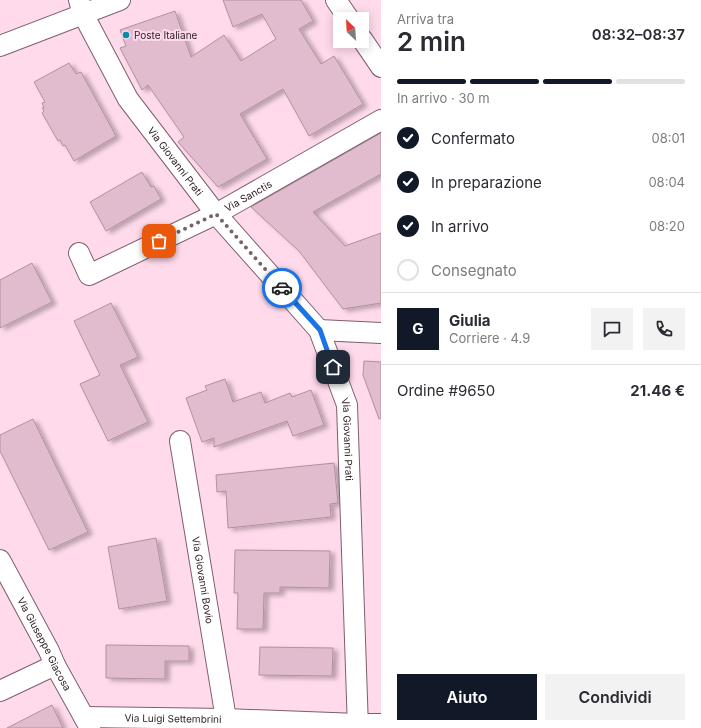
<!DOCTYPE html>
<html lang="it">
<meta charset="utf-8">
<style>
body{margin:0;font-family:Inter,sans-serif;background:#f2f2f3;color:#2b2b33;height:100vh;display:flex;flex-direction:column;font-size:15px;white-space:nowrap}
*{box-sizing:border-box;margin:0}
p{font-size:13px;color:#7c7c81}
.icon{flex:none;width:22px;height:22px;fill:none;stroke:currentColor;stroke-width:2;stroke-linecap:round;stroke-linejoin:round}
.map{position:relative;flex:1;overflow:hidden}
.panel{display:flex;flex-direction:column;background:#fff;width:320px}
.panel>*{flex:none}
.needle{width:26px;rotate:335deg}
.fabs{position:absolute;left:333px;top:12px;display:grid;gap:8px}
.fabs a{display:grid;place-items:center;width:36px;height:36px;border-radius:0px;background:#fff;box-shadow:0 2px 10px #0003;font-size:20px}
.pin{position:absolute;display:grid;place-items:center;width:34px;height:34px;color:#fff;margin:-17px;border-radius:8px;box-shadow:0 2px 6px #0006}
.courier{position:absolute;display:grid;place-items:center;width:40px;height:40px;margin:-20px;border:3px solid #1a73e8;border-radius:50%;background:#fff;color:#222;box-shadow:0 1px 5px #0007}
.overview em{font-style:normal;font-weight:600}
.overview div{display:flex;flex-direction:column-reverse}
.overview{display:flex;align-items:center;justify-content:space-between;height:68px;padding:0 16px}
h1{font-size:26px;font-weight:600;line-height:30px}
.bar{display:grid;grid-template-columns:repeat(4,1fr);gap:6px 4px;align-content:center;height:48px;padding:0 16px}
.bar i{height:5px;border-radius:3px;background:#e1e1e2}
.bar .current{background:#111827}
.bar p{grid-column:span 4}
.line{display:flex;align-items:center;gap:10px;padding:0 16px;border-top:1px solid #e1e1e2}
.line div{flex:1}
.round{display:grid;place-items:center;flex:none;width:42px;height:42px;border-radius:0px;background:#f2f2f3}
ol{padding:0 16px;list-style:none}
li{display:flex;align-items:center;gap:12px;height:44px}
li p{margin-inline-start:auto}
li .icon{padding:4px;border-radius:50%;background:#111827;color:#fff;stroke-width:4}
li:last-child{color:#7c7c81}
li i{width:22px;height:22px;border:2px solid #e1e1e2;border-radius:50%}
.button{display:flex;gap:8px;margin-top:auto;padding:8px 16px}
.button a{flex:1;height:46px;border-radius:0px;background:#111827;color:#fff;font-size:16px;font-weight:600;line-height:46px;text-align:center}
.button a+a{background:#f2f2f3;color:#2b2b33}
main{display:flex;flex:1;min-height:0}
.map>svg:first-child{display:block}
.building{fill:#e1bcce;stroke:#b290a0;filter:url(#shadow)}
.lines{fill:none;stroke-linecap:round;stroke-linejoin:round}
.minor-casing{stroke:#7e5e6e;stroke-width:22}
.minor{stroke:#fff;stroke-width:20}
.done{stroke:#78626c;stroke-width:4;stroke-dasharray:0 7.2}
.route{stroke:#1a73e8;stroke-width:5}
.poi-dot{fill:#058dac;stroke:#ffdaeb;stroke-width:1.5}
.labels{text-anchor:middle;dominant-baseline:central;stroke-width:4;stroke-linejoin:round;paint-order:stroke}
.poi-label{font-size:10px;fill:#2f2228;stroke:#ffdaeb;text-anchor:start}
.street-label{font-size:10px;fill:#2f2228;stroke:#ffdaeb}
</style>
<main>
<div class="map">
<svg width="381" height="728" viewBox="0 0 381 728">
<defs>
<filter id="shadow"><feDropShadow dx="4.5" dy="2.5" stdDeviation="2" flood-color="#0004"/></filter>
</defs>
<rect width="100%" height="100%" fill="#ffdaeb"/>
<g class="building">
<polygon points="223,0 301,0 313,21 299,29 321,64 334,56 363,104 309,136 283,89 240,114 267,159 218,187 178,142 184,137 148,85 142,90 120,48 126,46 120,30 175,11 191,57 224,35 241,61 276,39 262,14 233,27"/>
<polygon points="69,63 76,74 81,72 116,136 74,161 65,145 63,146 60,140 58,141 42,113 44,111 42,108 44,108 42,103 45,102 34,82"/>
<polygon points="381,133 381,174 313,212 345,246 381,233 381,303 343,309 299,251 251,207"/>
<polygon points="142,172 151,187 154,186 161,199 106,231 90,202"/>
<polygon points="32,263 52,302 0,328 0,280"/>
<polygon points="111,303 138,357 120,365 148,422 108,441 80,384 100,375 74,321"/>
<polygon points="364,361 381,362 381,418 379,419 363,375"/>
<polygon points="225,379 233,402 261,392 265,403 290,393 292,397 311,390 324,425 293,436 287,421 214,447 214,438 202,442 186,398 207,390 205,386"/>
<polygon points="33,419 88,532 49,550 0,451 0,435"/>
<polygon points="334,463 338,503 330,504 331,517 228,528 226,491 217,492 216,475"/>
<polygon points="156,538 167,601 119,609 108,547"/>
<polygon points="235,550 330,551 329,588 280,587 280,593 264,593 263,629 237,629 238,593 234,593"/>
<polygon points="106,645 189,646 189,661 165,661 165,679 106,678"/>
<polygon points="260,647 333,648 332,676 259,675"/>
<polygon points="52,705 63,728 7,728"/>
</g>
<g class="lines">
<defs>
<g id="minor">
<path id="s1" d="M79,0l4,14 45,85 88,115 103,116 28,75 11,323"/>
<polyline points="336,0 349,19"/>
<polyline points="362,39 381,67"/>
<polyline points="0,46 120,0"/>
<path id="s2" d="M79,253l10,22 127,-61 165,-94"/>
<polyline points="319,330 381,333"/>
<path id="s3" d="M180,441l46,278"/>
<path id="s4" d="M0,560l49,91 6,14 35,63"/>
<polyline points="0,691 55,665"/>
<path id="s5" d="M84,717l142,2 132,5h23"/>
</g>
</defs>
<use href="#minor" class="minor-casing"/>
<use href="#minor" class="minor"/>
</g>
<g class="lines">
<polyline class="done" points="159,241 216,214 282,288"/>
<polyline class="route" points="282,288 320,330 333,367"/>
</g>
<circle class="poi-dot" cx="126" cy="35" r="4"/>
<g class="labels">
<g class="poi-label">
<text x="134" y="35">Poste Italiane</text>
</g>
<g class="street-label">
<text stroke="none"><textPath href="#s1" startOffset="189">Via Giovanni Prati</textPath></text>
<text stroke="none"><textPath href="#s2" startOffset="202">Via Sanctis</textPath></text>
<text stroke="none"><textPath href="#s1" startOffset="525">Via Giovanni Prati</textPath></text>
<text stroke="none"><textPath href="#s3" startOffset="141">Via Giovanni Bovio</textPath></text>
<text stroke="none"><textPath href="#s4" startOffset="95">Via Giuseppe Giacosa</textPath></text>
<text stroke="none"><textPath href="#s5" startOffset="89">Via Luigi Settembrini</textPath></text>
</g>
</g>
</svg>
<div class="fabs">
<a><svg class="needle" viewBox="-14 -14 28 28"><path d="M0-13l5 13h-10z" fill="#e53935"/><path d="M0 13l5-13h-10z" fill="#7c7c81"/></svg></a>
</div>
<div class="pin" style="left:159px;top:241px;background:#ea580c"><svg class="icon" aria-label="bag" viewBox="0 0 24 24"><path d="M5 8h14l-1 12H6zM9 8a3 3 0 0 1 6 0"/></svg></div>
<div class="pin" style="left:333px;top:367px;background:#1f2937"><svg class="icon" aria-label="home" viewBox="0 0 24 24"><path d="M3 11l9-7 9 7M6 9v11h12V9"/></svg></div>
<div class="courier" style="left:282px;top:288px"><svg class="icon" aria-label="car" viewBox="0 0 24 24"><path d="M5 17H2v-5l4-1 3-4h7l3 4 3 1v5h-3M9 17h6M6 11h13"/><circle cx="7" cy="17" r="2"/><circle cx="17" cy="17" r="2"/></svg></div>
</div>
<section class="panel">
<div class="overview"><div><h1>2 min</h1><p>Arriva tra</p></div><em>08:32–08:37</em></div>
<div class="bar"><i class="current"></i><i class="current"></i><i class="current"></i><i></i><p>In arrivo · 30 m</p></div>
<ol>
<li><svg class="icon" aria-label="check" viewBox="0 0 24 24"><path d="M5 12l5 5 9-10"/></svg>Confermato<p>08:01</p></li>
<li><svg class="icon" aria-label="check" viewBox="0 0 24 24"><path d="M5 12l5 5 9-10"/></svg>In preparazione<p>08:04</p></li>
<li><svg class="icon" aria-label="check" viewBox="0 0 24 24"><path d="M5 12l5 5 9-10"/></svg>In arrivo<p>08:20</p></li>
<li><i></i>Consegnato</li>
</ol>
<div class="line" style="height:72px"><b class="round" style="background:#111827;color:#fff">G</b><div><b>Giulia</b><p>Corriere · 4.9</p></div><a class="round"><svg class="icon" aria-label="chat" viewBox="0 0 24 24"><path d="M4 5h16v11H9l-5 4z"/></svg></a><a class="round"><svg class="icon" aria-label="phone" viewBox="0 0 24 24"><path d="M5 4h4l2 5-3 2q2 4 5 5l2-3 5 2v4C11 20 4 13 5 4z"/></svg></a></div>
<div class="line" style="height:52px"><div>Ordine #9650</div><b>21.46 €</b></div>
<div class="button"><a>Aiuto</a><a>Condividi</a></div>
</section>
</main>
